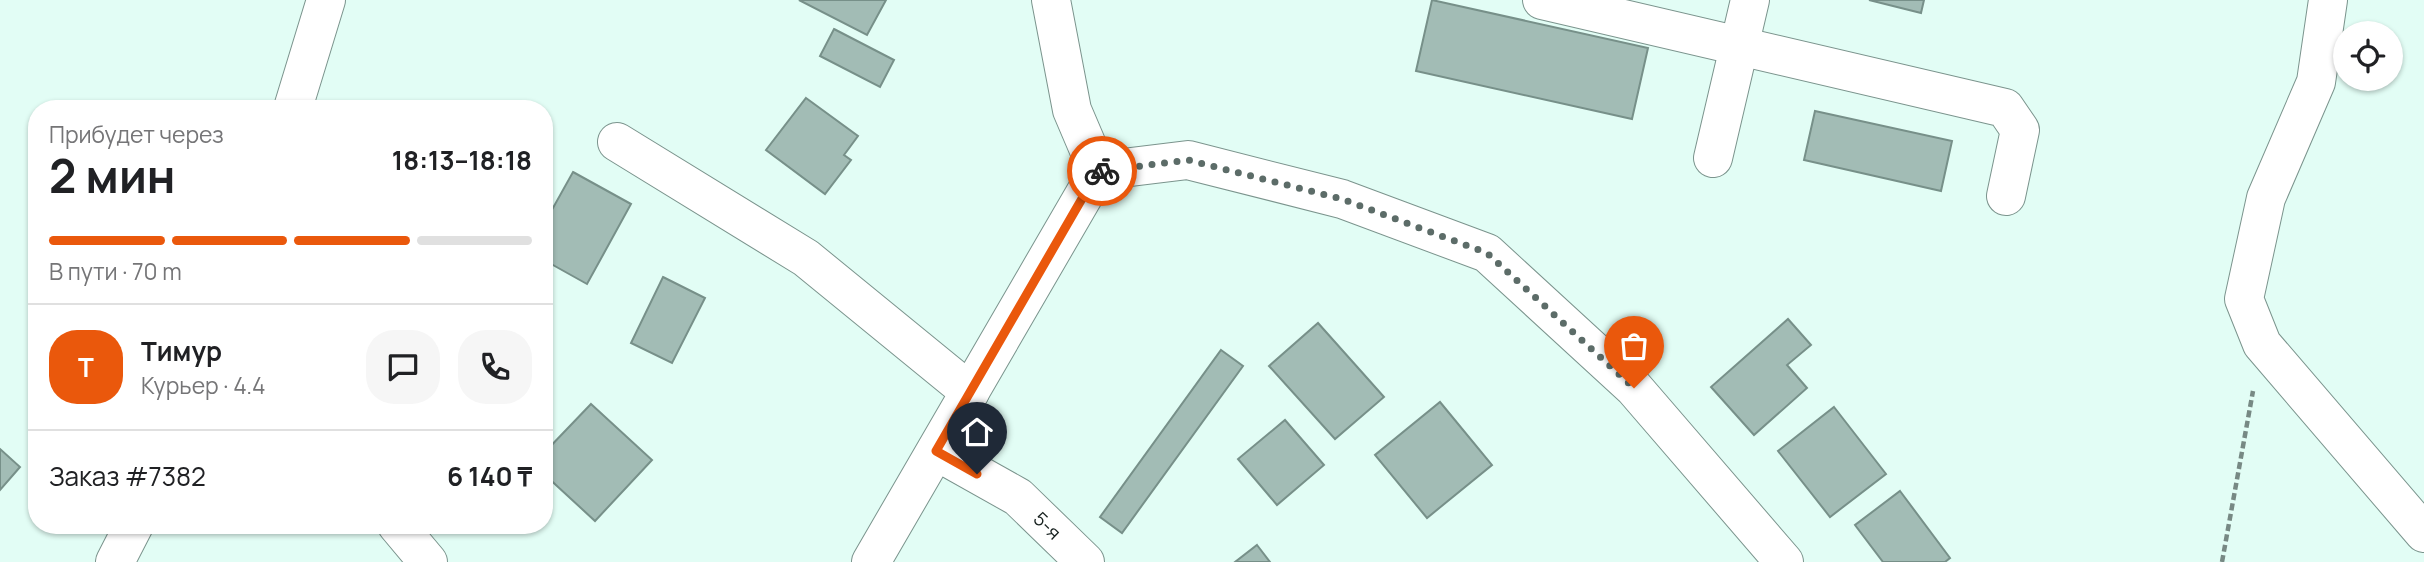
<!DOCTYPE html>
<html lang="ru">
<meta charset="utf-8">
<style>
body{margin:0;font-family:Manrope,sans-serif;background:#f6f6f6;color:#202124;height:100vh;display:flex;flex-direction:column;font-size:26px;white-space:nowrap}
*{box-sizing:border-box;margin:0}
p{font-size:23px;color:#757577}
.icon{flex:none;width:38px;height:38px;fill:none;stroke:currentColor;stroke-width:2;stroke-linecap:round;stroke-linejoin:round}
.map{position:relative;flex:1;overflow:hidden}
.panel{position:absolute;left:28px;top:100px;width:525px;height:434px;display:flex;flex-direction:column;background:#fff;border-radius:28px;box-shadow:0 2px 5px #0004}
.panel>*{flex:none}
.fabs{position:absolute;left:2333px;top:21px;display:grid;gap:14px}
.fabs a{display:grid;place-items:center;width:70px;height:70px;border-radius:50%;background:#fff;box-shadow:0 2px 5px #0004;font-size:35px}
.pin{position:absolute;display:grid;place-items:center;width:60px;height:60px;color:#fff;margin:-72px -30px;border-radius:50% 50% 50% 0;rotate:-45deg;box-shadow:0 0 7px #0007}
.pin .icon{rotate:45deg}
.courier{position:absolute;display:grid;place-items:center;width:70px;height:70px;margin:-35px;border:5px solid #ea580c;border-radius:50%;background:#fff;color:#222;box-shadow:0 2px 9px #0007}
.head em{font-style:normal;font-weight:700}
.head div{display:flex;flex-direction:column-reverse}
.head{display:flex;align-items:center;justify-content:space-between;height:119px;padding:0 21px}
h1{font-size:46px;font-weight:700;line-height:52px}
.bar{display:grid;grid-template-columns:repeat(4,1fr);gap:10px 7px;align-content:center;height:84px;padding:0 21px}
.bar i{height:9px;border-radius:5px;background:#e0e0e0}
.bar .selected{background:#ea580c}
.bar p{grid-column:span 4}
.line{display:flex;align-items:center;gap:18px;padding:0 21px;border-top:2px solid #e0e0e0}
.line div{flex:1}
.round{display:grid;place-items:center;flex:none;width:74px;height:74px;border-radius:28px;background:#f6f6f6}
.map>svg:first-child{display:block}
.building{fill:#a2bcb5;stroke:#779089;stroke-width:2}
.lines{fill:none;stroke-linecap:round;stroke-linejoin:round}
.minor-casing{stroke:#7b948d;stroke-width:40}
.path{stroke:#778984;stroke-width:4.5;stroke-dasharray:7 3.5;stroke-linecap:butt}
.minor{stroke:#fff;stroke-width:38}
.done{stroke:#5c6c68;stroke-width:7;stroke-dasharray:0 12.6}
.route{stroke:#ea580c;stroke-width:9}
.labels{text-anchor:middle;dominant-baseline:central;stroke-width:5;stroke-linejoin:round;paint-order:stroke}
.street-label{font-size:19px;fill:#141e1c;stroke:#fff}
</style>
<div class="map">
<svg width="2424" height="562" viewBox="0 0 2424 562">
<rect width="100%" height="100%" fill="#e2fdf5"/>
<g class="building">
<polygon points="799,0 886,0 867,35"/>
<polygon points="1432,0 1648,48 1632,119 1416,71"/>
<polygon points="1869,0 1924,0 1921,13"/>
<polygon points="834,29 894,60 880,87 820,56"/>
<polygon points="806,98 858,136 844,155 851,160 825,194 766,150"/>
<polygon points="1815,111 1952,141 1941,191 1804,160"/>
<polygon points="573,172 631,204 587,284 544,260 544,224"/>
<polygon points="663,277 705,298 672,363 631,343"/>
<polygon points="1788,319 1811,345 1787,365 1807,388 1754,435 1711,387"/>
<polygon points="1318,323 1384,397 1335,439 1269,366"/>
<polygon points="1221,350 1243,366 1122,533 1100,517"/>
<polygon points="1440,402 1492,465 1427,518 1375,455"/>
<polygon points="591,404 652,460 595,521 544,474 544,453"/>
<polygon points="1834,407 1886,474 1830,517 1778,451"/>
<polygon points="1285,420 1324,465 1277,505 1238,459"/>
<polygon points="0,449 20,467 0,490"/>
<polygon points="1900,491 1950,558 1945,562 1883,562 1855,525"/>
<polygon points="1257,545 1270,562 1235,562"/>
</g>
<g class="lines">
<defs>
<g id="minor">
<polyline points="1051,0 1072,110 1098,171"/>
<polyline points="1542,0 2005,108 2020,130 2006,196"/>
<polyline points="2328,0 2316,82 2266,198 2244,299 2262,344 2424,533"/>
<polyline points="293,108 326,0"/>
<polyline points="617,142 806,258 970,392"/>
<polyline points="1713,158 1750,0"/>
<polyline points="1098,171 1188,160 1342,199 1487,253 1634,388 1784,562"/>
<path id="s1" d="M936,451l82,46 67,65"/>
<polyline points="397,525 428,562"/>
<polyline points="115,562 134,525"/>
<polyline points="871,562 1098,171"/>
</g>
</defs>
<use href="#minor" class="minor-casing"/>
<polyline class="path" points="2222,562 2253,391"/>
<use href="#minor" class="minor"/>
</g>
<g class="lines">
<polyline class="done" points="1102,171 1188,160 1342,199 1487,253 1634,388"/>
<polyline class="route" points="977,474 936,451 1098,171 1102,171"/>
</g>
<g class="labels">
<g class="street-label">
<text stroke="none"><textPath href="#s1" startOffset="135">5-я</textPath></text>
</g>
</g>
</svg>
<div class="fabs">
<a><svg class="icon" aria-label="locate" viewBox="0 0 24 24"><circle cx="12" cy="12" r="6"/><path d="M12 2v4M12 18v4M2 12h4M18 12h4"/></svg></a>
</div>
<div class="pin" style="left:1634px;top:388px;background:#ea580c"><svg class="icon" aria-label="bag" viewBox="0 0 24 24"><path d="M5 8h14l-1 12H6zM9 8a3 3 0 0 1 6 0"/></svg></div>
<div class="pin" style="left:977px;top:474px;background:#1f2937"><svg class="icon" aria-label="home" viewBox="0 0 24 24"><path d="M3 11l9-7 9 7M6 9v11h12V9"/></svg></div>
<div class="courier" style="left:1102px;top:171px"><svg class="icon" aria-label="bike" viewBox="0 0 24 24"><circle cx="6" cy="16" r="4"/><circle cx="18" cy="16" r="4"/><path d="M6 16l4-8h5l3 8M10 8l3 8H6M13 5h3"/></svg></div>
<section class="panel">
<div class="head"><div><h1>2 мин</h1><p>Прибудет через</p></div><em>18:13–18:18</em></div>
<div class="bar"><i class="selected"></i><i class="selected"></i><i class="selected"></i><i></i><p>В пути · 70 m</p></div>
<div class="line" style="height:126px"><b class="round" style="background:#ea580c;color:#fff">Т</b><div><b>Тимур</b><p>Курьер · 4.4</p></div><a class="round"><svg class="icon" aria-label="chat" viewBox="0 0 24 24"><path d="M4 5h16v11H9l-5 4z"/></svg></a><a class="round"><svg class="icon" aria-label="phone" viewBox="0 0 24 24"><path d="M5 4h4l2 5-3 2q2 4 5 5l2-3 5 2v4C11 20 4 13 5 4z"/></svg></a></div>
<div class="line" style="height:91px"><div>Заказ #7382</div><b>6 140 ₸</b></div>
</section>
</div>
